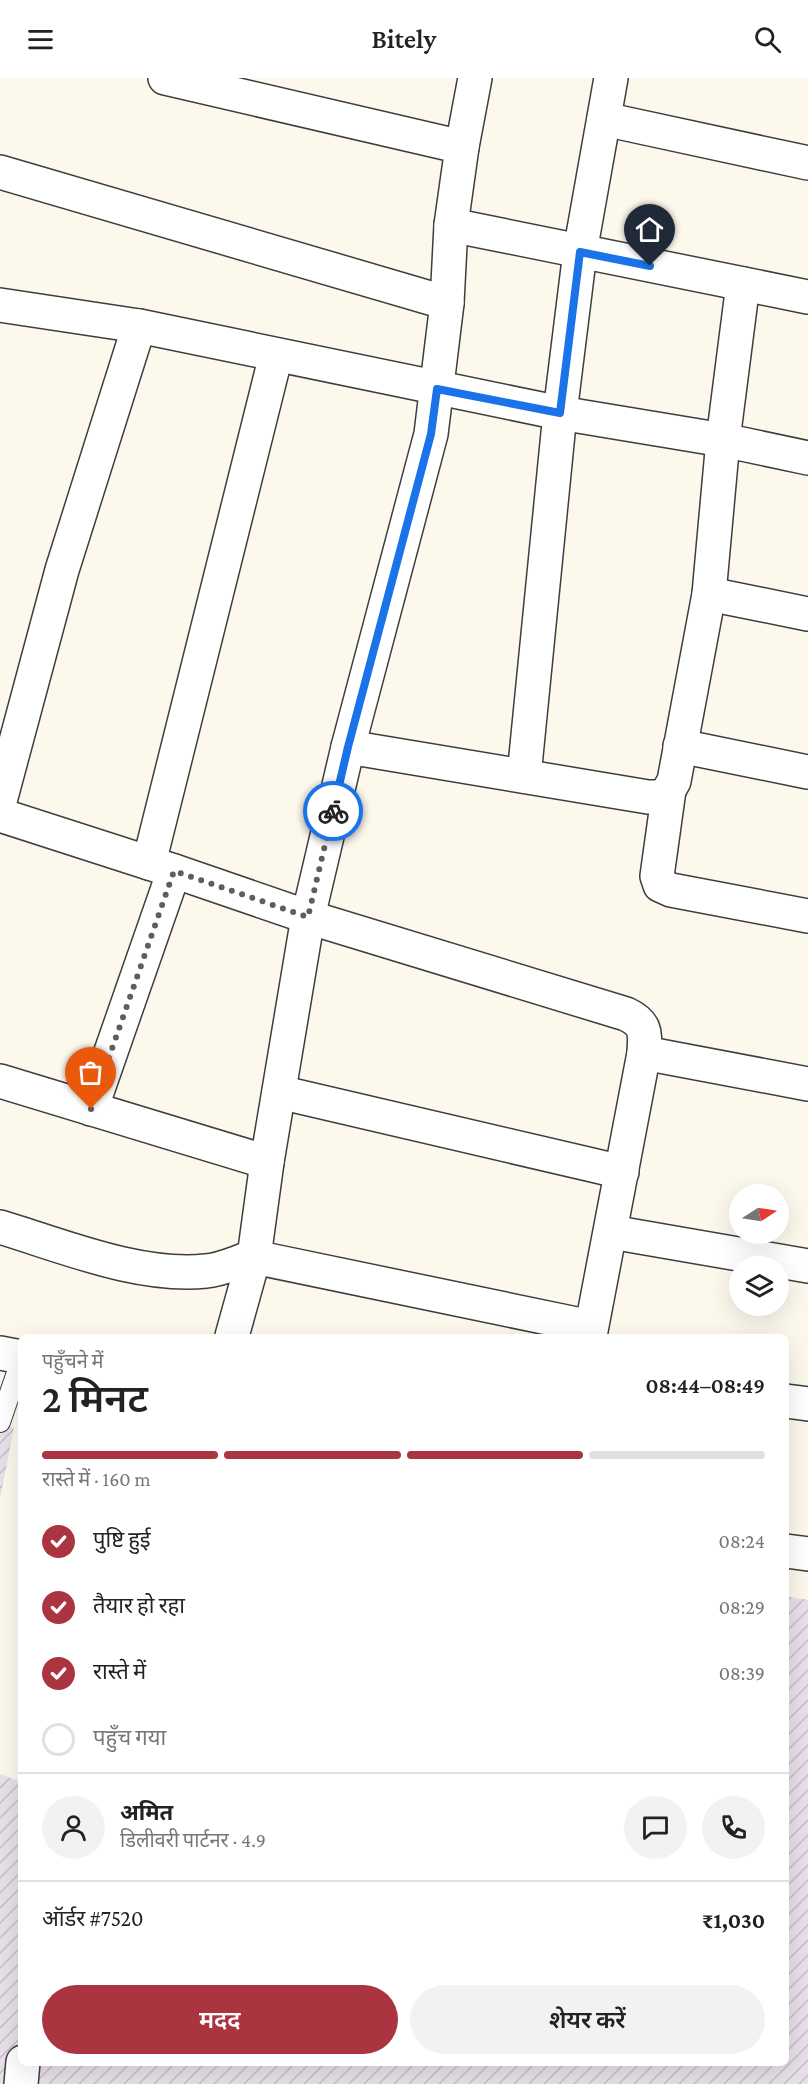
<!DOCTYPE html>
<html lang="hi">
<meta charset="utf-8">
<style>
body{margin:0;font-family:"Crimson Pro","Noto Sans Devanagari",serif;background:#f2f2f2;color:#222;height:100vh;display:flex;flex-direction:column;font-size:22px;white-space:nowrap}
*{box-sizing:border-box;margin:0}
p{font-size:20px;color:#767676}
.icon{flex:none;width:33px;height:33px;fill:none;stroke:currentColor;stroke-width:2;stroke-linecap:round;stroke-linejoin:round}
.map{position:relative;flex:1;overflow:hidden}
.drawer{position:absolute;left:18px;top:1256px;width:771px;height:732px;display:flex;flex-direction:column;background:#fff;border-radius:9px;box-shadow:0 6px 24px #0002}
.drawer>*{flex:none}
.needle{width:39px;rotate:78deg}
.fabs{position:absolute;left:729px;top:1106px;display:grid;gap:12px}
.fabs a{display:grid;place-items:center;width:60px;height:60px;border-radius:50%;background:#fff;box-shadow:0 6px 24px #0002;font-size:30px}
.pin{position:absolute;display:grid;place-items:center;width:51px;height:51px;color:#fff;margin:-62px -26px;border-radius:50% 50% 50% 0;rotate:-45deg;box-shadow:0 0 6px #0007}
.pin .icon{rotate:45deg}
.courier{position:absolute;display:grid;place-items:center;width:60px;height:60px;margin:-30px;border:4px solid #1a73e8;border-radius:50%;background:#fff;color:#222;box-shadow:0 2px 8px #0007}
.head em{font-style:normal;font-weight:600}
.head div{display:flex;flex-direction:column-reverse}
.head{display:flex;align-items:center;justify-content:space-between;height:102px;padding:0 24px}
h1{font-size:39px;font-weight:600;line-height:45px}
.bar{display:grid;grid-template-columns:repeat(4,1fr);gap:9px 6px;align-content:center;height:72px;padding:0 24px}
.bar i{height:8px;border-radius:4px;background:#e0e0e0}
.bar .on{background:#aa3541}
.bar p{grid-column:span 4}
.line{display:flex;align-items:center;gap:15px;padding:0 24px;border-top:2px solid #e0e0e0}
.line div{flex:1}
.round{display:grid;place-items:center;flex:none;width:63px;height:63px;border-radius:32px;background:#f2f2f2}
ol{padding:0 24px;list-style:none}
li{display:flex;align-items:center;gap:18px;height:66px}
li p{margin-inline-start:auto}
li .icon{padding:6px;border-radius:50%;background:#aa3541;color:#fff;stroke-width:4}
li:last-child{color:#767676}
li i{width:33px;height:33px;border:3px solid #e0e0e0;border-radius:50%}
.button{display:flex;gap:12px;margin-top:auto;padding:12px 24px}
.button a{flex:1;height:69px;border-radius:36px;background:#aa3541;color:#fff;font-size:24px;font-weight:600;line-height:69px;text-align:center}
.button a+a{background:#f2f2f2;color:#222}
header{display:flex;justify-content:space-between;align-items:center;height:78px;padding:0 24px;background:#fff;font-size:27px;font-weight:600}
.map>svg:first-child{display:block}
.industrial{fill:url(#industrial-furrows)}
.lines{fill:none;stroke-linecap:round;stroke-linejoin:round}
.lane-casing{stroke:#3e3e3e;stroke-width:22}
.street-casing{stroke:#3e3e3e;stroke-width:36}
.lane{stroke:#fff;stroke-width:20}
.street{stroke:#fff;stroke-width:33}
.done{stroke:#605e5a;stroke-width:6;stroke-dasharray:0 10.8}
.route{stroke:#1a73e8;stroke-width:8}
</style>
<header><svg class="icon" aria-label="menu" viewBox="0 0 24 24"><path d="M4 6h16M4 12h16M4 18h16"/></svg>Bitely<svg class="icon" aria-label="search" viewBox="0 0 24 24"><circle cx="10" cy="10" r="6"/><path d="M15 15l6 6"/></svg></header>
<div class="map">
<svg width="808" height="2006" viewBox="0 0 808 2006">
<defs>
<pattern id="industrial-furrows" width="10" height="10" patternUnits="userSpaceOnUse" patternTransform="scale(1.5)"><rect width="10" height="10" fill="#e8e0e9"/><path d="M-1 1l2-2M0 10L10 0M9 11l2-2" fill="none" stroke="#c6bfc6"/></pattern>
</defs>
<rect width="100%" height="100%" fill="#fdf8ec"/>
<g class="industrial">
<polygon points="0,1346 14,1350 0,1421"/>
<polygon points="786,1518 808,1522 808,2006 0,2006 0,1696 21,1704 21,1984 786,1984"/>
</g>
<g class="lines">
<defs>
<polyline id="lane" points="0,1344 21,1283"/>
<g id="street">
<polyline points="165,0 462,69"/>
<polyline points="604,41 808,85"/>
<polyline points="0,94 447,225"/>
<polyline points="451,147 808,219"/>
<polyline points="0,227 139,248 560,335 723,362 808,380"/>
<polyline points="709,516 808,536"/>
<polyline points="680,668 808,694"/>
<polyline points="348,669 648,719 663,719 669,712 674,703 709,516 723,362 743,206"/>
<polyline points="524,698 560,335 580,174 611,0"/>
<polyline points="669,712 657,798 660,807 671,812 808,838"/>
<polyline points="0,723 62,492 139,248"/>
<path d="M0,737l174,56 134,46 318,97c21,10 19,19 18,39l-54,283"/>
<polyline points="149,785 276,277"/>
<polyline points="644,975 808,1006"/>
<polyline points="0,1003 267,1084"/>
<polyline points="279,1014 622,1094"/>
<polyline points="91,1031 174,793"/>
<path d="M0,1149c63,19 139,51 206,44 16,-1 33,-10 48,-14l337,70"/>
<polyline points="611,1154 808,1188"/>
<polyline points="232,1258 254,1179 267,1084 308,839 348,669 431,356 447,225 451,147 462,69 475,0"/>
<polyline points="0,1275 21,1279"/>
<polyline points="786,1323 808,1326"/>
<polyline points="786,1473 808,1476"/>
<polyline points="21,2006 23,1984"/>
</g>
</defs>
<use href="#lane" class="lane-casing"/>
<use href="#street" class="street-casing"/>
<use href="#lane" class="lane"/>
<use href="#street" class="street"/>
</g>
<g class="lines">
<polyline class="done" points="91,1031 174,793 308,839 333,733"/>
<polyline class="route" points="333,733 348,669 431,356 437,311 560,335 580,174 650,188"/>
</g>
</svg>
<div class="fabs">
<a><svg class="needle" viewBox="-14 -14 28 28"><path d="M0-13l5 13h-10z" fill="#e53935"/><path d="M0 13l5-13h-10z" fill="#767676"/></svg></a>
<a><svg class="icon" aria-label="layers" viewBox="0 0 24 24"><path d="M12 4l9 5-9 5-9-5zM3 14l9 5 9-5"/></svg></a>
</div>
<div class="pin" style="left:91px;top:1031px;background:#ea580c"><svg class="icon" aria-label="bag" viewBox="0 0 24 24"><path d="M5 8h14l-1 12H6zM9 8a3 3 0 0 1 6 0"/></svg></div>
<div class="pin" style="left:650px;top:188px;background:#1f2937"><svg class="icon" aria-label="home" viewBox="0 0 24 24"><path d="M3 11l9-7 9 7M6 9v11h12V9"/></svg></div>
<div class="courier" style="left:333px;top:733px"><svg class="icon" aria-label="bike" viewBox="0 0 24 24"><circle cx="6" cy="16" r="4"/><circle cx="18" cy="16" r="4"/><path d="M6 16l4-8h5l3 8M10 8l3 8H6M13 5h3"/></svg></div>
<section class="drawer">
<div class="head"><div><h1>2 मिनट</h1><p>पहुँचने में</p></div><em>08:44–08:49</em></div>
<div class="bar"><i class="on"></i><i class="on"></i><i class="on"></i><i></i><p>रास्ते में · 160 m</p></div>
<ol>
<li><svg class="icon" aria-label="check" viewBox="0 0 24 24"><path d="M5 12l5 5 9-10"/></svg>पुष्टि हुई<p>08:24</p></li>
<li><svg class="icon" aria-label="check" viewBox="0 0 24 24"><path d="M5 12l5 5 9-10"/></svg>तैयार हो रहा<p>08:29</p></li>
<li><svg class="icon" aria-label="check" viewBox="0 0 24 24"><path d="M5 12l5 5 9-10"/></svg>रास्ते में<p>08:39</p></li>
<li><i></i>पहुँच गया</li>
</ol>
<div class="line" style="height:108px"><a class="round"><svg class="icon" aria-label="person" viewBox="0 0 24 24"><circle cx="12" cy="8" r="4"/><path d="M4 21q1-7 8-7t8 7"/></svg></a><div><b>अमित</b><p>डिलीवरी पार्टनर · 4.9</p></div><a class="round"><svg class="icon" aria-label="chat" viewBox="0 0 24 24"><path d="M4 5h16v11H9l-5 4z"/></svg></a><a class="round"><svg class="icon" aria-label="phone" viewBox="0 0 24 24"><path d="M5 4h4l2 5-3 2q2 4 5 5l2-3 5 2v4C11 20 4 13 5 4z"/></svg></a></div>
<div class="line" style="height:78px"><div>ऑर्डर #7520</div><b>₹1,030</b></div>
<div class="button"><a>मदद</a><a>शेयर करें</a></div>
</section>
</div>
